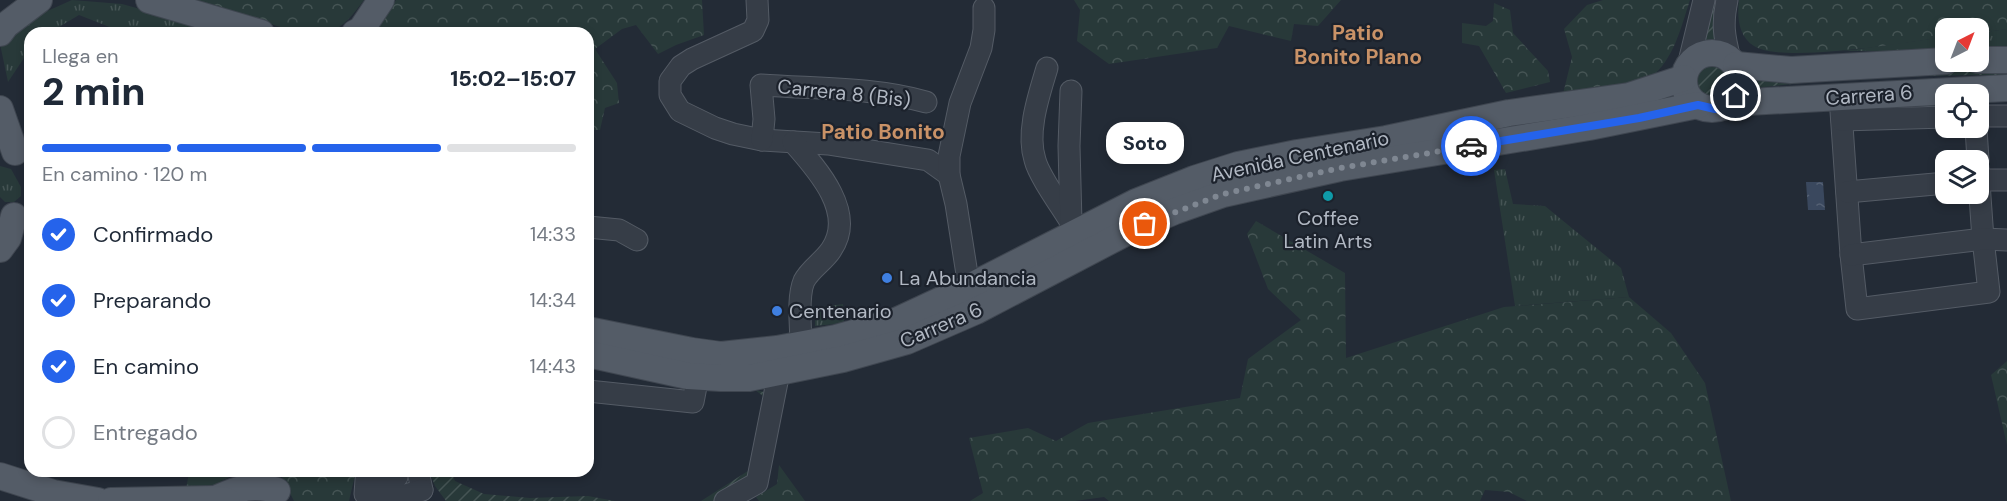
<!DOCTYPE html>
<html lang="es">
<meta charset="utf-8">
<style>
body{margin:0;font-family:"DM Sans",sans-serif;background:#f2f2f3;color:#1f2937;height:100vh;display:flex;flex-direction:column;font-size:22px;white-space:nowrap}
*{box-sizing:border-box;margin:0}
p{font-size:20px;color:#747a83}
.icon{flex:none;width:33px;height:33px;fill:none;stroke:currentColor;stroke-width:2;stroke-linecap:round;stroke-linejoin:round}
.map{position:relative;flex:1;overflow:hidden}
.details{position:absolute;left:24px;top:27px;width:570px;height:450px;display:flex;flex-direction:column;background:#fff;border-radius:18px;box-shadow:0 3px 9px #0003}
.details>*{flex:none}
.needle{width:39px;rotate:42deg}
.fabs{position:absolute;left:1935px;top:18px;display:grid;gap:12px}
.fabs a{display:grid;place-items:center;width:54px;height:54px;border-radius:12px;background:#fff;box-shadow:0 3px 9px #0003;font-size:30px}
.pin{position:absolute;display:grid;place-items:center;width:51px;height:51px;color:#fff;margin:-26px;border:3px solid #fff;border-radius:50%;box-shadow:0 2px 6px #0007}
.courier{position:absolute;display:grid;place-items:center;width:60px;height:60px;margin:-30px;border:4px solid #2563eb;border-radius:50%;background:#fff;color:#222;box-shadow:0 2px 8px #0007}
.bubble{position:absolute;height:42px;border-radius:18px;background:#fff;box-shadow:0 3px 9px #0003;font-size:20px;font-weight:800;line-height:42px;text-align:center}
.summary em{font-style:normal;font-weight:800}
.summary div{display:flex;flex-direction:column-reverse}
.summary{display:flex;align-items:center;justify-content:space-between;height:102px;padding:0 18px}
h1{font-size:39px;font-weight:800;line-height:45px}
.bar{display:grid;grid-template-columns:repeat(4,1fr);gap:9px 6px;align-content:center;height:72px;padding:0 18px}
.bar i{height:8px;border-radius:4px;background:#e0e1e3}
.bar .on{background:#2563eb}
.bar p{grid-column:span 4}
ol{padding:0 18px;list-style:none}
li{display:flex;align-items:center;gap:18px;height:66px}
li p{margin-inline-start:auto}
li .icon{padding:6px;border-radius:50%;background:#2563eb;color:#fff;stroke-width:4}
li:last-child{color:#747a83}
li i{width:33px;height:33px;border:3px solid #e0e1e3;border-radius:50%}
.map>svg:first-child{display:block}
.grass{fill:url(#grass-tufts)}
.forest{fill:url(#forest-crowns)}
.garden{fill:url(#garden-furrows)}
.water{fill:url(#water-ripples)}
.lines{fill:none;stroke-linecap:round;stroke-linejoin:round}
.minor-casing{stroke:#545b65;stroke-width:23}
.major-casing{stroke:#3f4650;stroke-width:28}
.minor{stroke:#363d47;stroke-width:21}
.major{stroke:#545c67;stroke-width:26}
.done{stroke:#7f8792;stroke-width:6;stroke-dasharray:0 10.8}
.route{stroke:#2563eb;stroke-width:8}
.culture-dot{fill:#0f9aa8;stroke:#1c222c;stroke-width:2}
.shop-dot{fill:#3f7fe0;stroke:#1c222c;stroke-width:2}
.labels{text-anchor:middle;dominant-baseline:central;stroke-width:4.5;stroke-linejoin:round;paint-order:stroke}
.street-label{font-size:20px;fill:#b1b8c3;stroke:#1c222c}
.poi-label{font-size:20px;fill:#b1b8c3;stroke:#1c222c;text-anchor:start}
.neighbourhood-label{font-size:21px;font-weight:bold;fill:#c99267;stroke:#1c222c}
</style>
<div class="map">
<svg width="2007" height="501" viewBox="0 0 2007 501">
<defs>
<pattern id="grass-tufts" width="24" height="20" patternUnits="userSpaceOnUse" patternTransform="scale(1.5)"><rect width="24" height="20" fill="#283939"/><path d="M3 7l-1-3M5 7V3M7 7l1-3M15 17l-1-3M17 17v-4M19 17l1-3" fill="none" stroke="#455454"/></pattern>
<pattern id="forest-crowns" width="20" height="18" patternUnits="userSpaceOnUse" patternTransform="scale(1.5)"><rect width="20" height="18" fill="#283939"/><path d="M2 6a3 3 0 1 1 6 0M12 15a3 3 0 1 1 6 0" fill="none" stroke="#455454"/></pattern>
<pattern id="garden-furrows" width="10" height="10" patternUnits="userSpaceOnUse" patternTransform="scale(1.5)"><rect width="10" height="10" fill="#283939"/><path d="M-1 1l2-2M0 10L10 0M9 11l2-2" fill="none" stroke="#455454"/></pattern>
<pattern id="water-ripples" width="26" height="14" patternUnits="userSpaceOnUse" patternTransform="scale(1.5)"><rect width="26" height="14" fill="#3a485e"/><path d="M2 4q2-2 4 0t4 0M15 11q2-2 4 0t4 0" fill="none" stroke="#546073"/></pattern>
</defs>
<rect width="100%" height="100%" fill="#232b36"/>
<g class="grass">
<polygon points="72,0 122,4 227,33 125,33 79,15 49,33 30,33 30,49 8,82 0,44 34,17"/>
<polygon points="2007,29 2007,51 1979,51 1978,33"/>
<polygon points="1945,37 1945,51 1844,51"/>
<polygon points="0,166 11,169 21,187 21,196 14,202 5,202 0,197"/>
<polygon points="1505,169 1513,204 1545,206 1573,229 1621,268 1629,297 1515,306 1494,170"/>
<polygon points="843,304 844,323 815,326 815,308"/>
<polygon points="203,471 232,471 231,476 213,486 186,488 189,474"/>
</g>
<g class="forest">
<path d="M197,0h167c-11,14 -19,27 -37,33 -23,6 -104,-25 -130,-33z"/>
<polygon points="396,0 702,0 704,35 676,45 658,54 636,25 622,29 595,49 617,83 619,103 605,108 600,130 588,130 588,33 375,33"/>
<polygon points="1074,0 1341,0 1318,26 1294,24 1291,41 1229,26 1217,48 1109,64 1077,41 1080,10"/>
<path d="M1603,0h87c-9,27 -16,60 -40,78 -7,5 -73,13 -87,16l9,-37 -8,-28 23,-24z"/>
<path d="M1739,0h268v29l-28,4 -1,-5h-32l-1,9c-36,5 -164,27 -191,9 -16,-10 -17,-30 -15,-46z"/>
<polygon points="1494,3 1510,10 1513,33 1548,71 1550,82 1506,93 1479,46 1462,43 1462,23 1486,26 1493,21"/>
<polygon points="1256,221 1345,273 1346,358 1504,307 1629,297 1671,333 1705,383 1731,501 1527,501 1509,492 1485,490 1480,501 1109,501 1104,497 1075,501 970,501 983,493 969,438 1028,428 1056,441 1088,423 1240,398 1248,359 1301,320 1268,289 1247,234"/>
<polygon points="2007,361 2007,445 1991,375"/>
<polygon points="779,465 805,501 759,501 756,497 777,484"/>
<polygon points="279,471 356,471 349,501 294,501"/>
</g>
<g class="garden">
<polygon points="1716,2 1714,20 1720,43 1698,45 1713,4"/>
<circle cx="1713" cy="80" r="17"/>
<path d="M1973,68h34v7c-83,0 -168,2 -250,13l2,-14z"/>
<polygon points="755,390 764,392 767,397 752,474 713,501 701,501 751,469 754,459 763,396"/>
<polygon points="429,471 451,471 455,481 484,494 530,498 588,496 615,501 446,501 435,486"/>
</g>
<polygon class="water" points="1806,182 1823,182 1825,210 1808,210"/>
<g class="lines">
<defs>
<g id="minor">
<polyline points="757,0 758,20 753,31 692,59 681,66 670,81 670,95 680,111 715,128 733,134 762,140 828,144 928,160 949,175"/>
<path d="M1727,0c-5,24 -3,36 3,59"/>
<polyline points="1688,66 1704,0"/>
<path d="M1047,68c-8,27 -21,64 -12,92 4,16 26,46 35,61"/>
<polyline points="1071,91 1069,146 1071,223"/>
<polyline points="1840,97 1851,255 1857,309 1989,292 1983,239 1978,168"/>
<polyline points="1978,116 2007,116"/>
<polyline points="1842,120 1946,117"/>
<polyline points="1976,128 1978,160"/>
<path d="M762,140l2,-21 -3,-34c54,4 113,2 165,17"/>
<path d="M793,142c24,27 64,71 38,108 -7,11 -21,19 -27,31 -7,16 -3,47 -3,64"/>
<polyline points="1978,180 2007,180"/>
<polyline points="1847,192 1946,183"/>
<polyline points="588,227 619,230 637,240"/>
<polyline points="1851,255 1983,239 2007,240"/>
<polyline points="969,287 956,204 949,175 949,156 960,103 981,48 984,30 984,8"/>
<polyline points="588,391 693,402 698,376"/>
<polyline points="418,471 422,490"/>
<polyline points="397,477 372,478 366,480 365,494 368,497 396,498 422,490"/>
<polyline points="725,501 757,483 779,372 778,358"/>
</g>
<g id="major">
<polyline points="149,0 261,33"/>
<polyline points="0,33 6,25 39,0"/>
<polyline points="355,33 361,30 381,0"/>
<circle cx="1712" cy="81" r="28"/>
<polyline points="1978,60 2007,60"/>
<polyline points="1736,65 1791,70 1946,61"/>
<polyline points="1730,103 2007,88"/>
<polyline points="0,109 15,152"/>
<polyline points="0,249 8,238 14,216"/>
<polyline points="588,330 692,351 721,355 777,349 836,338 896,321 969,287 1136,202 1194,179 1238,165 1297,153 1386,139 1509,113 1629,96 1684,78"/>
<polyline points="588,354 688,376 721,378 749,378 843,359 907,341 976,311 1129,231 1175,211 1223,194 1340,168 1589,127 1698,105"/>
<polyline points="0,476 53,493 98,501"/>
<path d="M215,499c23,-10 38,-17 62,-8"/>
<polyline points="111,501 215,499 227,501"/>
</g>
</defs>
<use href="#minor" class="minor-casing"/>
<use href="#major" class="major-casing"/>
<use href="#minor" class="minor"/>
<use href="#major" class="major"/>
</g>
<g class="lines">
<polyline class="done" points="1145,224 1223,194 1340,168 1471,146"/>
<polyline class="route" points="1471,146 1639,118 1698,105 1715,109 1723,107 1736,96"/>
</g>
<circle class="culture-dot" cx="1328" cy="196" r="6"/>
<g class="shop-dot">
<circle cx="887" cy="278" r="6"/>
<circle cx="777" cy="311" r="6"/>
</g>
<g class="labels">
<g class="street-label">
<text transform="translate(844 93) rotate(6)">Carrera 8 (Bis)</text>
<text transform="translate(1869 95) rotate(-4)">Carrera 6</text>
<text transform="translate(1300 156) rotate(-12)">Avenida Centenario</text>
<text transform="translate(941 325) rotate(-23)">Carrera 6</text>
</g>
<g class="poi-label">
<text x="1328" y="218" text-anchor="middle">Coffee<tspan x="1328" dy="23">Latin Arts</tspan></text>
<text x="899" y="278">La Abundancia</text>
<text x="789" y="311">Centenario</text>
</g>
<g class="neighbourhood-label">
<text x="1358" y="33">Patio<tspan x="1358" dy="24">Bonito Plano</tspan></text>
<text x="883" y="132">Patio Bonito</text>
</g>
</g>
</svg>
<div class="fabs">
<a><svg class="needle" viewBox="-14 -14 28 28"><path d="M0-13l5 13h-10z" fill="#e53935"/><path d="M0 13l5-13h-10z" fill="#747a83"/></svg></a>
<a><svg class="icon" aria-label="locate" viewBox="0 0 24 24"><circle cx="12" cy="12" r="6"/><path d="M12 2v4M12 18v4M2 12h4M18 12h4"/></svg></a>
<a><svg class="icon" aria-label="layers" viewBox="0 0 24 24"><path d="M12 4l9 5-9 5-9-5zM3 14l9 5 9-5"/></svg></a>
</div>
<div class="pin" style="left:1145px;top:224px;background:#ea580c"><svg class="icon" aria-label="bag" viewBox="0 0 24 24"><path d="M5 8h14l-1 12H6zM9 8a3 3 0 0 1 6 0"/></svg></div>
<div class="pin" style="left:1736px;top:96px;background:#1f2937"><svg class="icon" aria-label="home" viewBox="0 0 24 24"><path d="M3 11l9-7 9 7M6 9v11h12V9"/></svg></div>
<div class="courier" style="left:1471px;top:146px"><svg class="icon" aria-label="car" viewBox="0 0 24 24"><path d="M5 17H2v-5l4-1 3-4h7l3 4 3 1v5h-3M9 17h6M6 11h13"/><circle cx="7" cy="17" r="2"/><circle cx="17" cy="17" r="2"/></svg></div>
<div class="bubble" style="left:1106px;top:122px;width:78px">Soto</div>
<section class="details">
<div class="summary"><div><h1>2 min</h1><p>Llega en</p></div><em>15:02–15:07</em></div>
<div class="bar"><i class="on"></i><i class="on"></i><i class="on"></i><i></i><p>En camino · 120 m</p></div>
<ol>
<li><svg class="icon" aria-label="check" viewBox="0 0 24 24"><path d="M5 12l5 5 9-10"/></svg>Confirmado<p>14:33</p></li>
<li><svg class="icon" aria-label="check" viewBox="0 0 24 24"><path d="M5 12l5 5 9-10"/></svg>Preparando<p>14:34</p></li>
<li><svg class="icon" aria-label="check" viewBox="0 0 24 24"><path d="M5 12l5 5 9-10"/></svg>En camino<p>14:43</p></li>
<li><i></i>Entregado</li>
</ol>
</section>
</div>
